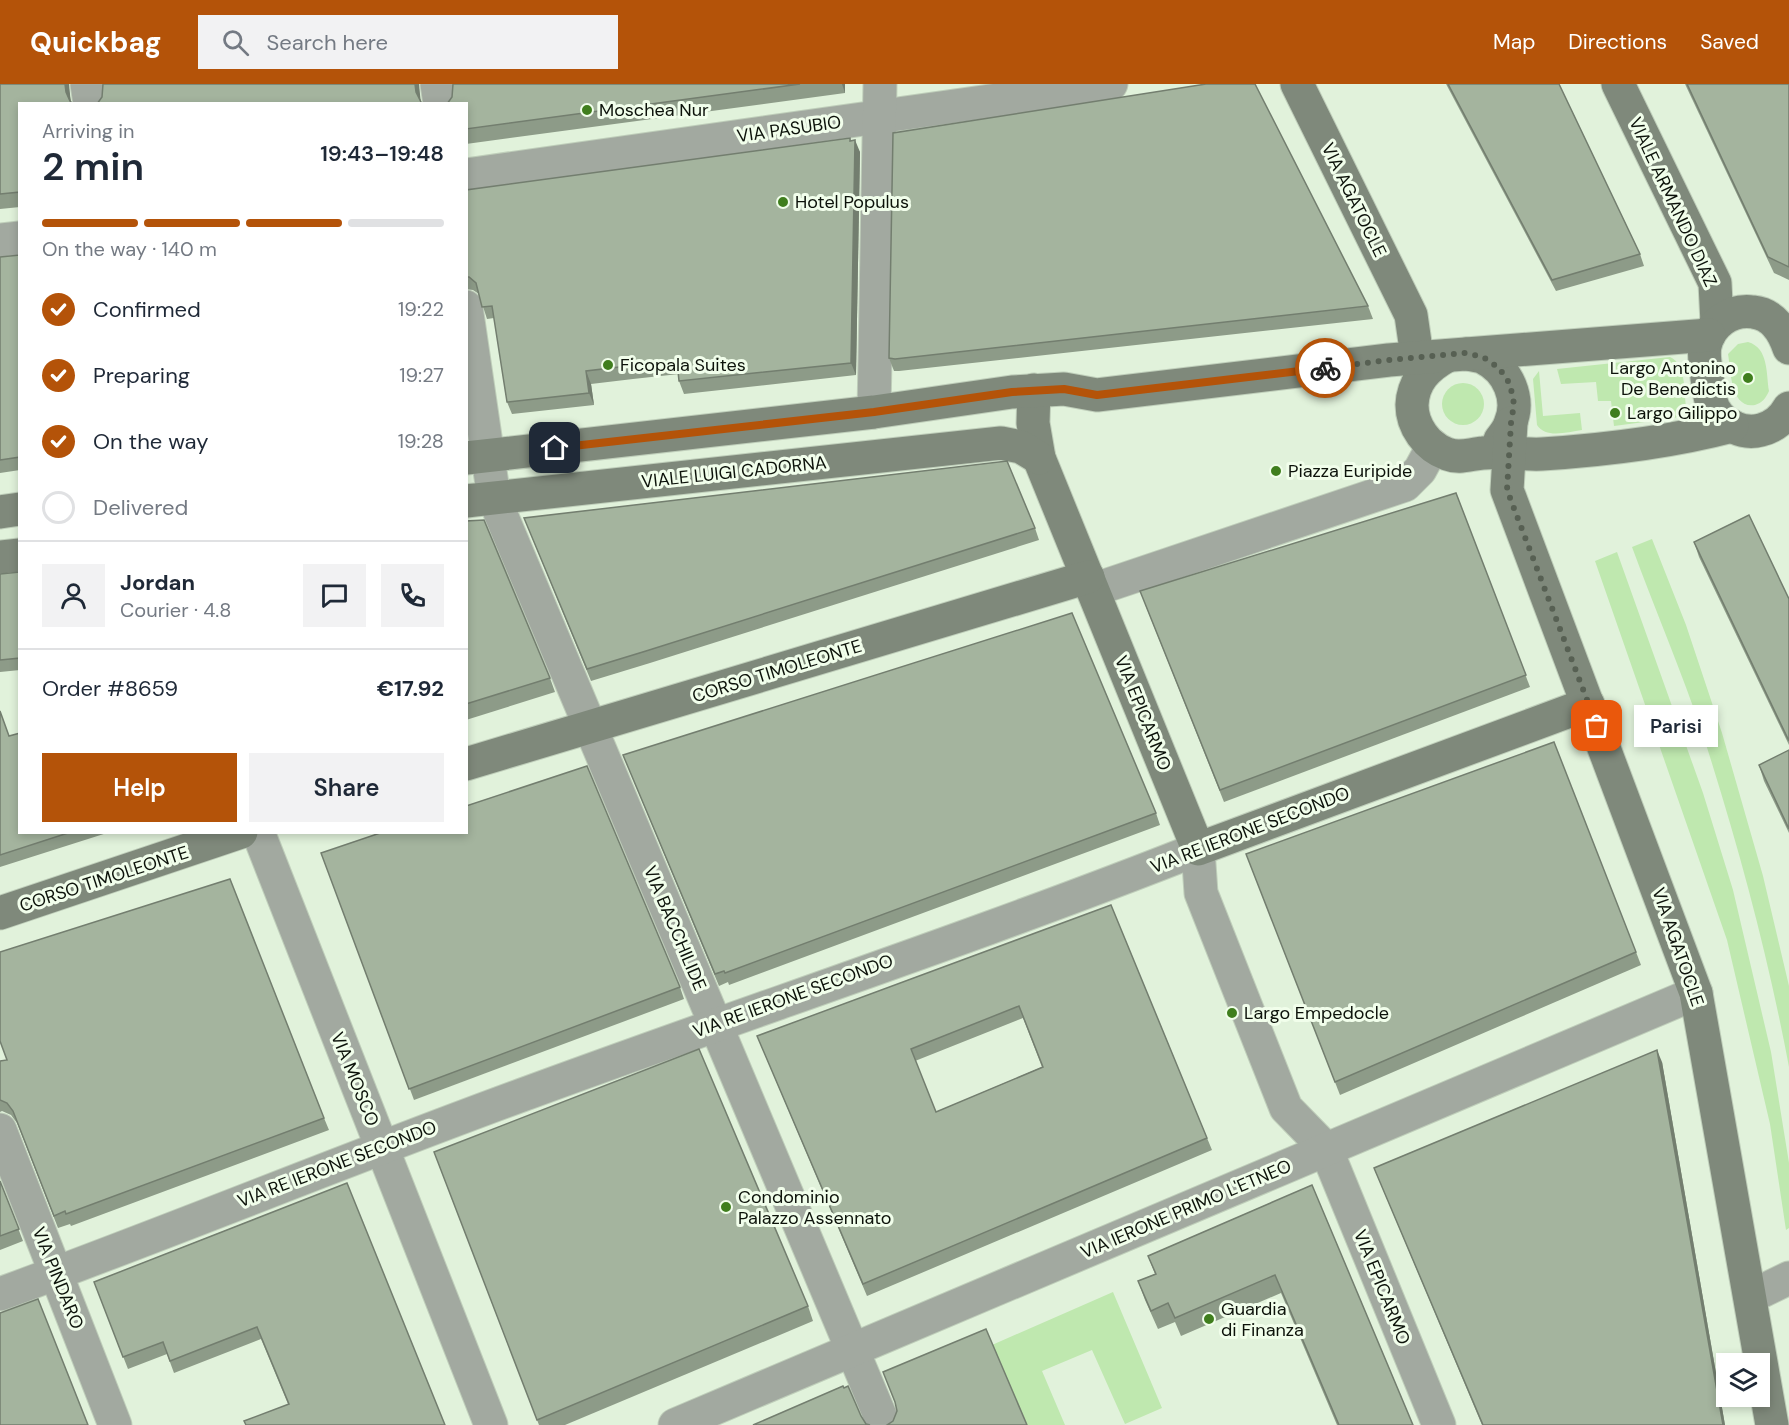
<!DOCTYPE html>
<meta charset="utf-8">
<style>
body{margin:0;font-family:"DM Sans",sans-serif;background:#f2f2f3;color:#1f2937;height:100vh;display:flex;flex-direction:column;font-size:22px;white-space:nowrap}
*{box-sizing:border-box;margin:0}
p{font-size:20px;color:#747a83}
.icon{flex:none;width:33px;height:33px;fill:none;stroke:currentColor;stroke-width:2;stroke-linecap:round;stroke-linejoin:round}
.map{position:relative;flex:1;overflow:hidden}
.sheet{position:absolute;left:18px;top:18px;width:450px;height:732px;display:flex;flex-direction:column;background:#fff;border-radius:0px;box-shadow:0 3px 9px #0003}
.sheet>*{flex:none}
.buttons{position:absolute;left:1716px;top:1269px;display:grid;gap:12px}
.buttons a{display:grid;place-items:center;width:54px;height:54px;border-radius:0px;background:#fff;box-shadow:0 3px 9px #0003;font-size:30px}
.pin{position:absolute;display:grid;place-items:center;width:51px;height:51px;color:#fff;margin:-26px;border-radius:12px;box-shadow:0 3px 9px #0006}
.courier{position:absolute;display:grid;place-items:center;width:60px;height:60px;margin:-30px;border:4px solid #b45309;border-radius:50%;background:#fff;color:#222;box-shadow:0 2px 8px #0007}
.bubble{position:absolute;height:42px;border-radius:0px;background:#fff;box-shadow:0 3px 9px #0003;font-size:20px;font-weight:600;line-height:42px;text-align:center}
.head em{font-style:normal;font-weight:600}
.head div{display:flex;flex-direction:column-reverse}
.head{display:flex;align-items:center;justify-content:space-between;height:102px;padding:0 24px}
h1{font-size:39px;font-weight:600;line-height:45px}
.bar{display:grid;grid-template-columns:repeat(4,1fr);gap:9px 6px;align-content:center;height:72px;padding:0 24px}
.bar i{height:8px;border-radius:4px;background:#e0e1e3}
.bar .on{background:#b45309}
.bar p{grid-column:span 4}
.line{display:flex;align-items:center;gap:15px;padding:0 24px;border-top:2px solid #e0e1e3}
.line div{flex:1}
.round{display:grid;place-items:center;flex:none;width:63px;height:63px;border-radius:0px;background:#f2f2f3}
ol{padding:0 24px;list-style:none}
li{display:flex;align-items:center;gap:18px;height:66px}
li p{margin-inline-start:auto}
li .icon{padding:6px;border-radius:50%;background:#b45309;color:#fff;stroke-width:4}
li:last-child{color:#747a83}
li i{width:33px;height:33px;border:3px solid #e0e1e3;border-radius:50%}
.primary-button{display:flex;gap:12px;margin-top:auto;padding:12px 24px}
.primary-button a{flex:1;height:69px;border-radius:0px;background:#b45309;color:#fff;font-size:24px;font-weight:600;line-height:69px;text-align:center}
.primary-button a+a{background:#f2f2f3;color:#1f2937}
header{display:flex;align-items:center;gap:36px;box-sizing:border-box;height:84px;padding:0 30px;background:#b45309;color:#fff}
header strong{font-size:28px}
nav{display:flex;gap:33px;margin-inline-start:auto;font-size:21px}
.search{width:420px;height:54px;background:#f2f2f3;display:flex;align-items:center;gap:15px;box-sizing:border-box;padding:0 21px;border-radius:0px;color:#747a83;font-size:22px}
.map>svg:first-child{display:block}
.green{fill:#bfe8af}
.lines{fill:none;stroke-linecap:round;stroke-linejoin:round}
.street-casing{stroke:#bfceba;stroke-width:35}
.secondary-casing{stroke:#bfceba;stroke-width:35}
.street{stroke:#a2a9a0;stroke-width:33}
.secondary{stroke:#7f897b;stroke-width:33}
.wall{fill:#8d9b88;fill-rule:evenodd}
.shaded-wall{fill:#737e6f}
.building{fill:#a4b49e;stroke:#737e6f;stroke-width:1.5;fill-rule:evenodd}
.done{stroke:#576053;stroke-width:6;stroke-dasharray:0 10.8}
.route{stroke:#b45309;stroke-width:8}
.poi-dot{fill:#3f7e1d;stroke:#f1feeb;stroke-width:2}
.labels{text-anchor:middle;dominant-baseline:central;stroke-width:6;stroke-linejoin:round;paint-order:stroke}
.poi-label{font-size:18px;fill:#0c120a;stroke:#f1feeb;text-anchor:start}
.street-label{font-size:18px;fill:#0c120a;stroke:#f1feeb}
</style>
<header>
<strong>Quickbag</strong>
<div class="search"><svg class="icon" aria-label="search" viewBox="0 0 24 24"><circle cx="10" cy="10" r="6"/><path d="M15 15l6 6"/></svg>Search here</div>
<nav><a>Map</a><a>Directions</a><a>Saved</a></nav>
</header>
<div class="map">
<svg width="1789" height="1341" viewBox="0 0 1789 1341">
<rect width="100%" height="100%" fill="#e1f2db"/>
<g class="green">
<path d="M1748,258c21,6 18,32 21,49 -3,7 -7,12 -14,14 -25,4 -24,-35 -27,-51l10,-10z"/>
<path d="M1670,273c16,7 14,34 16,49l-6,9 -5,3 -61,8 -3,-25h-13l-2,-19 -35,2 -4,-15z"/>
<path d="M1539,287l4,45 37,-3 2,17c-15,2 -36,9 -45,-5l-4,-46z"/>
<circle cx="1463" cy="320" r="21"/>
<path d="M1652,455l34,86 36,108 41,143 26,110v81c-21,-112 -51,-223 -86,-332 -21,-63 -48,-125 -71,-188z"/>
<polygon points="1617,468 1703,709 1733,806 1771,968 1789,1079 1789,1144 1786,1146 1770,1040 1727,856 1595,477"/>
<polygon points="1113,1208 1162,1324 1125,1340 1092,1266 1042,1287 1065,1341 1026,1341 992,1261"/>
</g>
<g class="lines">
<defs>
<g id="street">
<polyline points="87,0 90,20"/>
<polyline points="437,0 440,20"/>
<polyline points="466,91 1111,0"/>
<polyline points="0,156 20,154"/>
<polyline points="466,223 494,414 884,1341"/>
<polyline points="874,328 880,0"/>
<polyline points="1093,506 1405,401 1420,386 1433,362"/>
<polyline points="258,748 491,1341"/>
<polyline points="0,1046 115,1341"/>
<path d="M0,1210c175,-64 347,-135 522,-199 225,-83 453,-158 676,-246l3,44 85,215 40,41 113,276"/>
<polyline points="1750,1213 1789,1194"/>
<polyline points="675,1341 1696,909"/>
</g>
<g id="secondary">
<polyline points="1297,0 1411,231 1420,293"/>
<polyline points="1618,0 1715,199 1717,239"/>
<path d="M1789,264c-6,-18 -16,-34 -36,-36 -23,-3 -43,12 -48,34 -2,10 1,21 2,32 2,10 2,21 7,31 9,16 29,26 47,21 12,-3 22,-11 28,-22"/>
<path d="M1466,270c6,1 13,2 18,4 24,12 37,41 26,66 -2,6 -6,11 -10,16"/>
<path d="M1447,272c-20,11 -34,25 -35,49 0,21 15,42 35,49 13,5 23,0 36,-1 19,-2 39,2 59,1 63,-4 129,-12 190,-28"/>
<polyline points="1034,306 1033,339 1039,374 1198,765 1588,620"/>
<polyline points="1511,339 1507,406 1696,909 1772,1341"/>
<polyline points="466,374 874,328 1012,308 1064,305 1097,311 1389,276 1709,251"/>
<polyline points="466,417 1001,359 1021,363 1039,374"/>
<polyline points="0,428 20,425"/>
<polyline points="0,473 20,471"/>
<polyline points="466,680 1088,493"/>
<polyline points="0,829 241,748"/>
</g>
</defs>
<use href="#street" class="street-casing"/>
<use href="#secondary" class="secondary-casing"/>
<use href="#street" class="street"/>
<use href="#secondary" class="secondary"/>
</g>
<g class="wall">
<polygon points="0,0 68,2 71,18 20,20 20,123 0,125"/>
<polygon points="453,0 845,0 845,9 466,60 466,20 452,13"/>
<polygon points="1446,0 1559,0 1640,170 1644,182 1556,207"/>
<polygon points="1685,0 1789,0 1789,196 1774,189"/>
<polygon points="850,54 851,57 860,68 856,291 684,310 679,297 679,290 633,295 591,300 594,321 512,330 507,318 494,234 487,235 479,210 473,206 466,205 466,106"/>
<polygon points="20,171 20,386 0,389 0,173"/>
<polygon points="1368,222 1373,235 899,287 894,287 889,274"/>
<polygon points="1456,409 1530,603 1224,718 1145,520"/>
<polygon points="524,434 1035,444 1039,456 650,579 591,597"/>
<polygon points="466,437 550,594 555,608 466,636"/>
<polygon points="1694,458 1789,515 1789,661 1699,473"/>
<polygon points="20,488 20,586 0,588 0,490"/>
<polygon points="0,627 20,748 110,748 0,783"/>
<polygon points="1789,666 1789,749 1764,697 1759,681"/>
<polygon points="623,671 1156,729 1160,741 729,901 728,898 719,902"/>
<polygon points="321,769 680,903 684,915 414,1016"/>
<polygon points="1246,770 1636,868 1641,881 1340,1011"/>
<path d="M1111,821l101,245 -345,146 -110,-260zM1023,934l19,49 -106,45 -21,-51z"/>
<polygon points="0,977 324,1034 329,1046 71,1142 70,1140 58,1144 17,1039 11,1031 2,1027 0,1028"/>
<polygon points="1662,978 1725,1341 1482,1341 1374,1084"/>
<polygon points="434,1068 808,1222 813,1237 565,1341 539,1341"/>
<polygon points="0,1097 23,1157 0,1166"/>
<polygon points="347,1099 288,1320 261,1255 174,1289 167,1270 128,1285 94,1198"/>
<polygon points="1312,1101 1413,1341 1337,1341 1281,1209 1181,1252 1175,1238 1158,1245 1145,1216 1138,1197 1155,1190 1148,1172"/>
</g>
<g class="shaded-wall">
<polygon points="65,0 69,0 71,20 66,8"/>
<polygon points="415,0 419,0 421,20 416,8"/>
<polygon points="842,0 845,0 845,9"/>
<polygon points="855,56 860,68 856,291 851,279"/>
<polygon points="586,287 591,300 594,321 589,309"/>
<polygon points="1657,966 1662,978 1725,1341 1723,1341"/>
</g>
<g class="building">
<polygon points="0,0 65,0 66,8 70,17 73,20 20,20 20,108 0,110"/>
<polygon points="103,0 415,0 416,8 421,18 423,20 97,20 102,13"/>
<polygon points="453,0 800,0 466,45 466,20 447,20 452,13"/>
<polygon points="1206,0 1255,0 1368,222 895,275 889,274 893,49"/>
<polygon points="1448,0 1559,0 1640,170 1552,196"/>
<polygon points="1687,0 1789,0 1789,183 1768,173"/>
<polygon points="850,54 850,57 855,56 851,279 679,297 677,278 628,282 586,287 589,309 507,318 492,222 482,223 476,199 469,193 466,193 466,106"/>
<polygon points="20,171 20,373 0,376 0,173"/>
<polygon points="1007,377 1035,444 646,567 587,585 524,434"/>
<polygon points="1456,409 1526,591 1220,706 1140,507"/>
<polygon points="1749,431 1789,515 1789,657 1694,458"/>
<polygon points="484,436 550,594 466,620 466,437"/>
<polygon points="20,488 20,574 0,576 0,490"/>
<polygon points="1072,529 1156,729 725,889 724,887 715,890 623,671"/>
<polygon points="0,627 9,652 20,649 20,748 71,748 0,771"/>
<polygon points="1554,658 1636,868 1335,998 1246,770"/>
<polygon points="1789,666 1789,745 1759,681"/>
<polygon points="587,682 680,903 409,1005 321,769 383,748 466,748 466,722"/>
<polygon points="230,795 324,1034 66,1130 65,1127 54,1132 13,1027 7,1019 0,1016 0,977 7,976 0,957 0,868"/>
<path d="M1111,821l96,233 -344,146 -106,-248zM1019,922l24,61 -107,45 -25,-63z"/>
<polygon points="699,965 808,1222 537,1336 434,1068"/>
<polygon points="1657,966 1723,1341 1483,1341 1374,1084"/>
<polygon points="0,1097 19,1145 0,1152"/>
<polygon points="347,1099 445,1341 246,1341 244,1337 289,1320 257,1243 170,1277 163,1258 123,1273 94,1198"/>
<polygon points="1312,1101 1413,1341 1339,1341 1275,1191 1175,1234 1168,1219 1151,1227 1138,1197 1156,1190 1148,1172"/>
<polygon points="38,1215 88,1341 0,1341 0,1229"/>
<polygon points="986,1245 1027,1341 887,1341 893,1337 897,1327 895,1318 883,1288"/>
<polygon points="843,1302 844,1304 848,1302 861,1332 866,1340 870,1341 753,1341"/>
</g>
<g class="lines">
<polyline class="done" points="1325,284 1389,276 1464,269 1483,273 1499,284 1510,300 1514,320 1511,339 1507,406 1597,642"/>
<polyline class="route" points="555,364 874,328 1012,308 1064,305 1097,311 1325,284"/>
</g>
<g class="poi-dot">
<circle cx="587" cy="26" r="6"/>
<circle cx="783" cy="118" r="6"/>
<circle cx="608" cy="281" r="6"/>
<circle cx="1748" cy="294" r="6"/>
<circle cx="1615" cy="329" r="6"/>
<circle cx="1276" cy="387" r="6"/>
<circle cx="1232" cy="929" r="6"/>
<circle cx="726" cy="1123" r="6"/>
<circle cx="1209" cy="1235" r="6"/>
</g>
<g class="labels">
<g class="poi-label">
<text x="599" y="26">Moschea Nur</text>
<text x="795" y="118">Hotel Populus</text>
<text x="620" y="281">Ficopala Suites</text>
<text x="1736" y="284" text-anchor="end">Largo Antonino<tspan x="1736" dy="21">De Benedictis</tspan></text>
<text x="1627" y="329">Largo Gilippo</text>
<text x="1288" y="387">Piazza Euripide</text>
<text x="1244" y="929">Largo Empedocle</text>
<text x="738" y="1113">Condominio<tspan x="738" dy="21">Palazzo Assennato</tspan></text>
<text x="1221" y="1225">Guardia<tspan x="1221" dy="21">di Finanza</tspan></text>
</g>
<g class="street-label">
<text transform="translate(789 45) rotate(-8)">VIA PASUBIO</text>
<text transform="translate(1354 116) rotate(64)">VIA AGATOCLE</text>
<text transform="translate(1673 118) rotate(65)">VIALE ARMANDO DIAZ</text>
<text transform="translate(734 388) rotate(-6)">VIALE LUIGI CADORNA</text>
<text transform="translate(777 587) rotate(-17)">CORSO TIMOLEONTE</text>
<text transform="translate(1143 629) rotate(68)">VIA EPICARMO</text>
<text transform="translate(1250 746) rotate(-21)">VIA RE IERONE SECONDO</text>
<text transform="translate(104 795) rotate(-18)">CORSO TIMOLEONTE</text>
<text transform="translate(675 844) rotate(67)">VIA BACCHILIDE</text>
<text transform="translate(1678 863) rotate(71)">VIA AGATOCLE</text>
<text transform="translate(793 912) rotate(-20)">VIA RE IERONE SECONDO</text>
<text transform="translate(355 995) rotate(68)">VIA MOSCO</text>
<text transform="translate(337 1080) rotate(-21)">VIA RE IERONE SECONDO</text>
<text transform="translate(1186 1125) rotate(-23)">VIA IERONE PRIMO L'ETNEO</text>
<text transform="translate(58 1194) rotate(68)">VIA PINDARO</text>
<text transform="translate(1382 1203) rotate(68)">VIA EPICARMO</text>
</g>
</g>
</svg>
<div class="buttons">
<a><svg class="icon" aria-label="layers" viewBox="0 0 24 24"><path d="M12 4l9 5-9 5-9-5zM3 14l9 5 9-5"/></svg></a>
</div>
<div class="pin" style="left:1597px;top:642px;background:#ea580c"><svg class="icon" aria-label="bag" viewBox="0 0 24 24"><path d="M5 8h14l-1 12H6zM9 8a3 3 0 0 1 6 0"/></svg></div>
<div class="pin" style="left:555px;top:364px;background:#1f2937"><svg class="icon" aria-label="home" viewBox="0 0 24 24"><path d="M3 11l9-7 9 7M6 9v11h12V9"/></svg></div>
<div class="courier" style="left:1325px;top:284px"><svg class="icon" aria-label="bike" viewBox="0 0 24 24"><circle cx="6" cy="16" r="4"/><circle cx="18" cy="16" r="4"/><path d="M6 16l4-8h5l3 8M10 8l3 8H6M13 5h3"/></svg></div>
<div class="bubble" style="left:1634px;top:621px;width:84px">Parisi</div>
<section class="sheet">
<div class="head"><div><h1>2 min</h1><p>Arriving in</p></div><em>19:43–19:48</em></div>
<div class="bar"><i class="on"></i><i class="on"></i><i class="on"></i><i></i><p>On the way · 140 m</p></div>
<ol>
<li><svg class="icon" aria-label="check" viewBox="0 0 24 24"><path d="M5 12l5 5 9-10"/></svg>Confirmed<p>19:22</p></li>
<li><svg class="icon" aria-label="check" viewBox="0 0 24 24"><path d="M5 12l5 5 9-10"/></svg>Preparing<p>19:27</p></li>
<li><svg class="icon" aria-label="check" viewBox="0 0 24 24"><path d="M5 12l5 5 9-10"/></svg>On the way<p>19:28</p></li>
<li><i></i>Delivered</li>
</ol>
<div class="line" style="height:108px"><a class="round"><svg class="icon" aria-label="person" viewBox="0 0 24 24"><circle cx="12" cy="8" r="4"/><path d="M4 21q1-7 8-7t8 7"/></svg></a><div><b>Jordan</b><p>Courier · 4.8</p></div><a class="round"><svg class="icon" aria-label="chat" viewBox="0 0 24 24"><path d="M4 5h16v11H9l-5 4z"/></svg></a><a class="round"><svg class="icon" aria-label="phone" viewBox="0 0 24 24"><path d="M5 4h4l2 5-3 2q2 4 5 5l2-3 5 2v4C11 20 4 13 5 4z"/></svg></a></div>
<div class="line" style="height:78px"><div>Order #8659</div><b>€17.92</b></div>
<div class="primary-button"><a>Help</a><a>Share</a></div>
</section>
</div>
